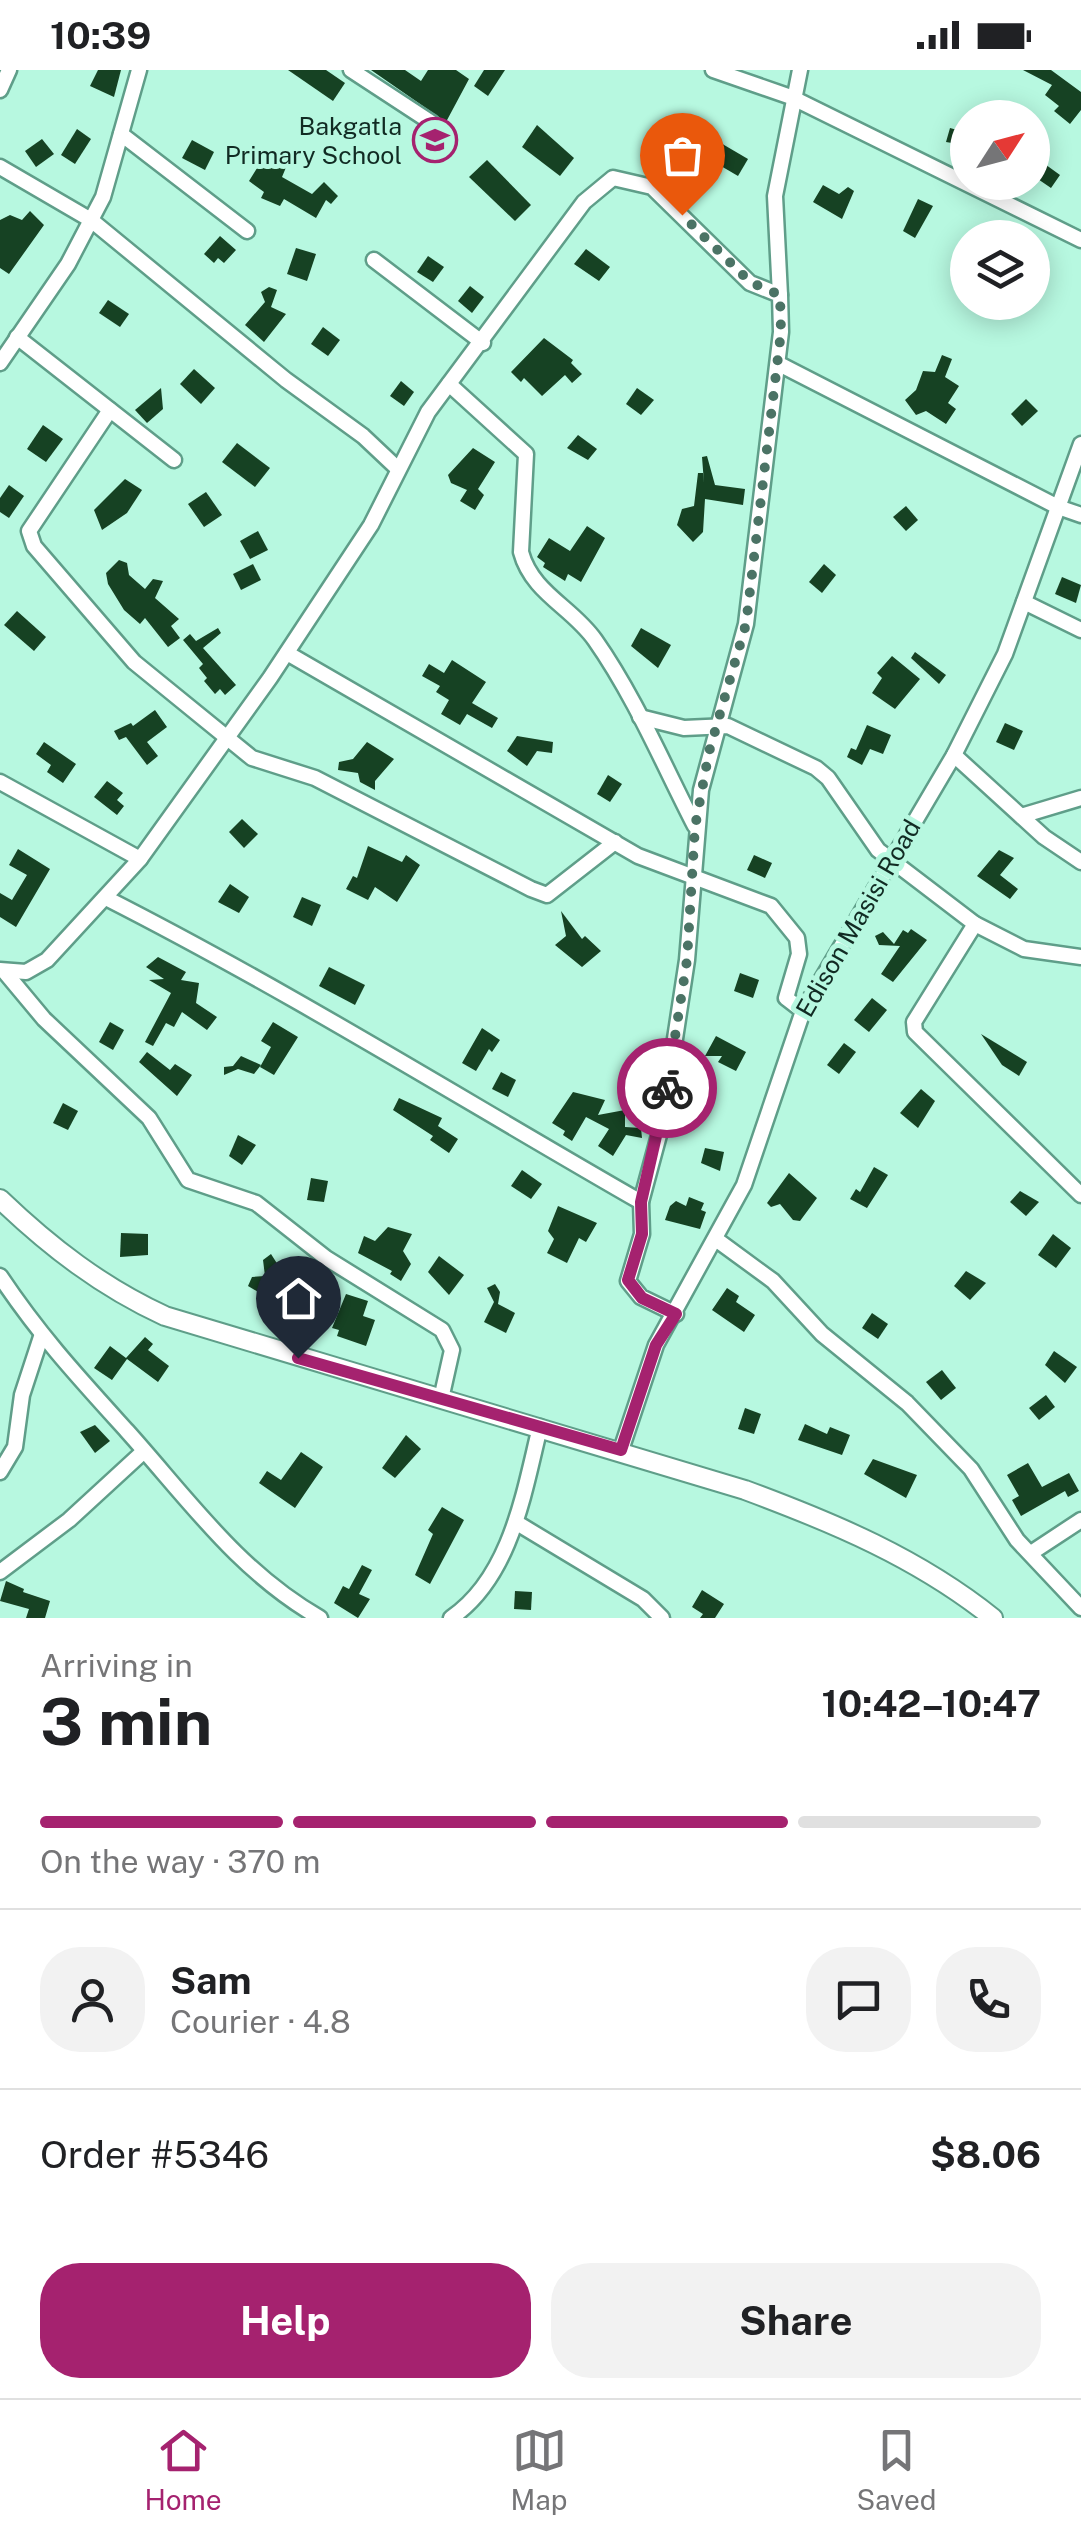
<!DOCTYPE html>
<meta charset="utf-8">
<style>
body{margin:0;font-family:"Public Sans",sans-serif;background:#f2f2f2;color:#202124;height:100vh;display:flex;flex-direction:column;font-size:38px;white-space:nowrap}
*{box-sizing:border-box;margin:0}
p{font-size:32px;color:#757577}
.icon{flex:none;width:55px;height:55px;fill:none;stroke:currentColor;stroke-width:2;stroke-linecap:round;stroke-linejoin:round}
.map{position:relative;height:1548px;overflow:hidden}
.panel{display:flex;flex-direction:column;background:#fff;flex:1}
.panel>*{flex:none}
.needle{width:65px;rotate:54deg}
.buttons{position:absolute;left:950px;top:30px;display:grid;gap:20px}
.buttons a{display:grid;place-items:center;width:100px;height:100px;border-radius:50%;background:#fff;box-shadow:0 5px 25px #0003;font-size:50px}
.pin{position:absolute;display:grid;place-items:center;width:85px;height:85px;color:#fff;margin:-102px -42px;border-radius:50% 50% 50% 0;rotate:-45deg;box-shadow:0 0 10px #0007}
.pin .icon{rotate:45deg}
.courier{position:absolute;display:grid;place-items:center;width:100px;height:100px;margin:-50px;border:8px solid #a5226f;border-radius:50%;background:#fff;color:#222;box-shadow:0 2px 12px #0007}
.overview em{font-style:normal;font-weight:700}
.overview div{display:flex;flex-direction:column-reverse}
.overview{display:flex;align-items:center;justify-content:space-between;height:170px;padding:0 40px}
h1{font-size:65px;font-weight:700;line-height:75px}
.bar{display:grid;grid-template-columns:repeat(4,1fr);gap:15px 10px;align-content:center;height:120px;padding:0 40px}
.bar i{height:12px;border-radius:8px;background:#e0e0e0}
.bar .on{background:#a5226f}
.bar p{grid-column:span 4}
.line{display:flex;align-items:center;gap:25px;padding:0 40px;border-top:2px solid #e0e0e0}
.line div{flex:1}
.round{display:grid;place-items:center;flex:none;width:105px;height:105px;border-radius:40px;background:#f2f2f2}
.action{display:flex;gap:20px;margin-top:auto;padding:20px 40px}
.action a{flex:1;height:115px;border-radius:40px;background:#a5226f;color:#fff;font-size:40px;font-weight:700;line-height:115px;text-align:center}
.action a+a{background:#f2f2f2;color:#202124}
.status{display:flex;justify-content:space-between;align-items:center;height:70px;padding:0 50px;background:#fff;direction:ltr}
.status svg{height:28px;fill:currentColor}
.menu{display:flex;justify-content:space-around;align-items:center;height:140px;border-top:2px solid #e0e0e0;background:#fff;font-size:28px;color:#757577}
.menu a{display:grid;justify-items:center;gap:5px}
.menu .on{color:#a5226f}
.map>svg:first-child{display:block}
.building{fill:#164223}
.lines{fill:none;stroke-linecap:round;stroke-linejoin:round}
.minor-casing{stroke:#5f9e89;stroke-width:19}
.major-casing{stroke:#5f9e89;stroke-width:22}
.minor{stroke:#fff;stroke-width:14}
.major{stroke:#fff;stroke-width:18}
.done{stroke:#4b7365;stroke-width:10;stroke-dasharray:0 18}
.route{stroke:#a5226f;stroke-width:12}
.labels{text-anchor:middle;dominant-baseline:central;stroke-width:10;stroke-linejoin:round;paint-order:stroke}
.poi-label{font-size:25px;fill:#112b23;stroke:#b7f8e0;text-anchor:end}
.street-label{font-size:25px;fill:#112b23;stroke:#b7f8e0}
</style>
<div class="status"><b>10:39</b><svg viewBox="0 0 49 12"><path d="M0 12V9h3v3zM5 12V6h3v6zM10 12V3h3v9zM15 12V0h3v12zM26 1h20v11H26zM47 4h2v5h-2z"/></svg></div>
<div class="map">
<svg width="1081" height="1548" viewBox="0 0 1081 1548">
<rect width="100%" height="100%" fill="#b7f8e0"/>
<g class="building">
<polygon points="98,0 121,0 114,27 90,16"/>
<polygon points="288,0 326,0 345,13 333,31"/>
<polygon points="371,0 405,0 421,11 428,0 456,0 469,9 446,52"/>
<polygon points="484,0 505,0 488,26 474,16"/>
<polygon points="1023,0 1051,0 1081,22 1081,40 1070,54 1054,41 1059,36 1045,25 1052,15"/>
<polygon points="537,55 574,88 560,106 522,77"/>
<polygon points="950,58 968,63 968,84 951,79 952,73 946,72"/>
<polygon points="77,59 91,69 75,94 61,85"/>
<polygon points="42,69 54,84 36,97 25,81"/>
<polygon points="192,70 214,82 205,100 182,88"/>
<polygon points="719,72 748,89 738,106 709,89"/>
<polygon points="265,85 287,95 282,107 312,124 324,112 338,126 331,134 326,130 316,148 284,129 280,136 261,128 264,122 249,111"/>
<polygon points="487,90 531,135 515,151 469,107"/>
<polygon points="1042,92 1060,105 1051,118 1032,105 1032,94 1039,97"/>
<polygon points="823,115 839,124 848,117 854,121 842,149 813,132"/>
<polygon points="918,129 933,136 915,168 903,161"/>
<polygon points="30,141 44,155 9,204 0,198 0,150 10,145 22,150"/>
<polygon points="220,166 236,180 224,193 218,188 214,193 204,184"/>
<polygon points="296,178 316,184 307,211 287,204"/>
<polygon points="586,179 610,197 599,211 574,194"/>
<polygon points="428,186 444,197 433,212 417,202"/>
<polygon points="470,216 484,227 472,243 458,231"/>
<polygon points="269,217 277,220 271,237 286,244 264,272 245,255 265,232 261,222"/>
<polygon points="108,230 129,244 120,257 99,243"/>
<polygon points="323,257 340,270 328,286 311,274"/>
<polygon points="544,268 573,290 571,293 582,304 572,313 565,305 542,326 524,308 521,312 511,302"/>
<polygon points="942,285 952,289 945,307 959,316 948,333 956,339 946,354 926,341 916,345 905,330 916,320 923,301 935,302"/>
<polygon points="194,299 215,318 201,334 180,314"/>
<polygon points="401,311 414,322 404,336 390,326"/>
<polygon points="161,318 163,339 147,353 135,340"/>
<polygon points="637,318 654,330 641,345 626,334"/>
<polygon points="1026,329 1038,341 1022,356 1011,344"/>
<polygon points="43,355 63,369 46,392 27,379"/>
<polygon points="578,365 597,379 588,390 567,378"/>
<polygon points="237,373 270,398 255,417 222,392"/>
<polygon points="473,378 495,392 478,419 484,425 475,440 460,431 467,420 451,413 448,405"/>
<polygon points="707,386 715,415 745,419 743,435 705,429 703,462 693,472 677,455 682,439 694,436 698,403 703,403 704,413 702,387"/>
<polygon points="125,409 142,420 127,443 102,460 94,440"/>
<polygon points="9,415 24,426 9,448 0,442 0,428"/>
<polygon points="206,422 222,445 204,457 188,434"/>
<polygon points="906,436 918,450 906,461 893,447"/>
<polygon points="587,456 605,468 581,512 568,504 565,511 543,497 545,493 537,487 549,468 570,481"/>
<polygon points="258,461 268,480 250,489 240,471"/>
<polygon points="119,490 127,493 129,505 145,519 153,509 163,511 155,528 179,549 171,556 180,568 168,577 145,548 140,554 124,540 108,514 106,503"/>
<polygon points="253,494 261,510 241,520 233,504"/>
<polygon points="824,494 836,505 822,523 809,512"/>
<polygon points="1062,507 1081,515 1076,533 1055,524"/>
<polygon points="17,541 46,567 34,581 4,555"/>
<polygon points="218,558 221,563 203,578 236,615 225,625 220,619 215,624 204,611 207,608 199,598 203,594 183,570 190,564 196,571"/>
<polygon points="641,558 671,575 658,598 631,576"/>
<polygon points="915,582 946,605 939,614 911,588"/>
<polygon points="892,586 920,609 895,639 872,623 882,608 877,603"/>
<polygon points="452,590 486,612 472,633 498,648 492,658 467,644 460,655 441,644 449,630 436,622 440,616 422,606 429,594 444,603"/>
<polygon points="155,640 167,657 147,672 158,686 147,695 126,667 119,670 114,661 131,653 133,656"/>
<polygon points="1005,653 1023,661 1014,680 996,672"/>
<polygon points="867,655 891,665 883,684 870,679 862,695 847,687 851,678 856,680"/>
<polygon points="517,666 553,672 552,683 537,681 527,696 507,681"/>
<polygon points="44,672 76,694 63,713 47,702 51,695 36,684"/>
<polygon points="367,672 394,689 375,711 375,720 360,712 358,703 338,700 339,692 353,689"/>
<polygon points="608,705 622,714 610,732 597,724"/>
<polygon points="107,711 123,723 117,730 124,736 117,745 94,727"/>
<polygon points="242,749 258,764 244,778 229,762"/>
<polygon points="368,776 402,792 406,785 420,795 397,832 375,817 368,830 346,819 353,806 357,808"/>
<polygon points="18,779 50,799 16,857 0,847 0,823 12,830 27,805 9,795"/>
<polygon points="999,780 1014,788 1000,805 1018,819 1010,829 977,806"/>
<polygon points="754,785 772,793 765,808 747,800"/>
<polygon points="230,814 249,827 239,843 218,832"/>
<polygon points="302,827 321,835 312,856 293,847"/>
<polygon points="561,841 582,869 585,866 601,881 582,897 555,875 566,866"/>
<polygon points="911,859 927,870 893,912 881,904 900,876 879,875 875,866 883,862 894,874 903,860 908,863"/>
<polygon points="158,887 186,902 181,910 199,913 196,933 217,947 207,960 182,942 174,957 166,953 153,976 145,972 171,923 149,910 164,909 146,897"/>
<polygon points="329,897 365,915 355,935 319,916"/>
<polygon points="740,903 759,910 753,928 734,921"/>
<polygon points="872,928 887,940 869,962 854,950"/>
<polygon points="110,952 124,960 113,980 99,972"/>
<polygon points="273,952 298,967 274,1005 260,997 271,977 261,971"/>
<polygon points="482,958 500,970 492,982 489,979 476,1001 462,993"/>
<polygon points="981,964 1027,992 1019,1006 1002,995"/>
<polygon points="716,966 746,982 736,1001 718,992 722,986 705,986"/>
<polygon points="844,973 856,982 839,1004 827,995"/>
<polygon points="147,982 170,1000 175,994 192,1005 177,1026 139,992"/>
<polygon points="241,986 261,995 254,1004 238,999 224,1005 224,997 233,996"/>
<polygon points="501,1002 516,1010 508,1027 492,1019"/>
<polygon points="921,1019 935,1031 918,1058 900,1043"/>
<polygon points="573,1022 605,1030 598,1045 625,1040 625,1057 641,1058 642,1068 626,1065 613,1086 598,1076 609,1059 586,1047 572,1071 563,1065 565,1061 552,1053"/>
<polygon points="399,1028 442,1048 438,1056 458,1069 449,1083 430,1070 433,1066 393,1040"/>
<polygon points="63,1033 78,1041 68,1060 53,1053"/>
<polygon points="238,1065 256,1075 242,1095 229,1086"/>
<polygon points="705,1078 724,1082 720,1101 701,1093"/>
<polygon points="874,1097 888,1105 867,1138 850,1129 856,1119 860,1122"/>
<polygon points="522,1100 542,1114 531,1129 511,1116"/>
<polygon points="789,1103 817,1128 800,1151 793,1150 780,1134 771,1137 767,1133"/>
<polygon points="311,1108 328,1111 324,1132 307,1130"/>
<polygon points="1020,1121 1039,1132 1026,1146 1010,1132"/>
<polygon points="689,1127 704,1133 701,1140 706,1142 700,1159 665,1150 670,1136 676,1131 686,1136"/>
<polygon points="558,1136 597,1153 586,1172 579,1168 567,1193 547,1183 554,1169 548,1161"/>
<polygon points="388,1157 412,1164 403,1181 411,1194 401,1211 390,1204 392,1201 358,1183 364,1166 375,1171"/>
<polygon points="121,1163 148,1164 148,1185 120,1187"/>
<polygon points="1053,1164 1071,1178 1056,1198 1038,1185"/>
<polygon points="271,1184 278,1195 303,1212 286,1238 248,1216 252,1207 265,1206 263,1190"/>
<polygon points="439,1186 464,1205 449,1225 428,1202"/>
<polygon points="966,1201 986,1213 970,1230 954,1216"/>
<polygon points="495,1214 500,1222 498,1234 515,1243 506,1263 484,1252 494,1232 487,1218"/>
<polygon points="727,1218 739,1226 736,1232 755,1245 744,1262 712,1240"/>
<polygon points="346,1224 368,1231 363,1246 375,1250 366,1276 337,1266 339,1260 332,1258"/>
<polygon points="872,1243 888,1254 878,1269 862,1258"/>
<polygon points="145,1267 153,1274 148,1280 169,1296 158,1312 127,1289 112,1310 94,1298 110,1276 126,1288"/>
<polygon points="1054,1281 1077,1297 1065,1313 1045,1295"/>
<polygon points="942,1300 956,1318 941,1330 926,1312"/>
<polygon points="1046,1325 1055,1337 1039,1350 1029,1338"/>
<polygon points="745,1338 761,1344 754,1364 738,1359"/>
<polygon points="805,1354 827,1364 830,1357 850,1365 842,1385 798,1370"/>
<polygon points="95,1355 110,1371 95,1383 80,1362"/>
<polygon points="406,1365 421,1379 395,1408 382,1398"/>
<polygon points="301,1382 323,1397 295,1438 259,1413 267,1401 281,1410"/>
<polygon points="873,1389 917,1405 906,1428 864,1404"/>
<polygon points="1028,1393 1042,1417 1069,1403 1079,1421 1068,1427 1065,1421 1021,1446 1012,1430 1019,1426 1007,1405"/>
<polygon points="442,1437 464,1450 430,1514 415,1505 433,1464 428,1460"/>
<polygon points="362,1495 372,1500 359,1524 370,1529 358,1548 334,1533 343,1516 349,1519"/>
<polygon points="6,1511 24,1519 23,1522 50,1531 45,1548 26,1548 29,1539 0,1531"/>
<polygon points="702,1520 724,1534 715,1548 700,1548 703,1544 692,1537"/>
<polygon points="515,1521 532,1522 531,1540 514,1539"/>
</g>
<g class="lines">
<defs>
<g id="minor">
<polyline points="351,0 432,53"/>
<polyline points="713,0 791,27 1081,170"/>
<polyline points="0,20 9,0"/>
<polyline points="121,64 247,161"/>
<polyline points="0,97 91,150 286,310 363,366 398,399"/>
<polyline points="374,190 483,273"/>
<polyline points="780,225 775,126 800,0"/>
<polyline points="17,267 174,390"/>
<polyline points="0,293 68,194 103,127 139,0"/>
<polyline points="779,294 1058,437 1081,445"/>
<path d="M449,314l77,70 -5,98c11,41 51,55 74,88 40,57 68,124 100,186"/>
<polyline points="110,340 29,461 34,476 134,592 252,688 315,708 531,819 547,825 615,772"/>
<polyline points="1024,532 1081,560"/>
<polyline points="287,583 638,786 771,836 797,868 799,884 786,928 803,941"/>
<polyline points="640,647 684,658 728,656 816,698 828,708 878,780 975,854 1024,879 1081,887"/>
<polyline points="954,685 1044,767 1081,792"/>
<polyline points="0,712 140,789"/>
<polyline points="1021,746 1081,728"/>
<path d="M106,828c183,93 357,202 535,304"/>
<polyline points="975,854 914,952 915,962 1081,1125"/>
<polyline points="0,900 26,902 47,890 140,789 270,608 371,455 428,342 584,132 613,108 652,117 750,213 780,225 781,262 746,554 701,720 687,890 662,1054 641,1132 642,1164 628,1211 641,1227 676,1244"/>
<polyline points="4,901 44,949 149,1048 188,1110 256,1133 326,1188 442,1260 452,1280 441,1329"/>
<polyline points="717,1170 773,1211 822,1264 907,1333 971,1399 1017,1470 1081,1538"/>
<path d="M0,1206c40,60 79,102 127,155 61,68 112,141 193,187"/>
<polyline points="621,1380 656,1275 744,1115 803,941 954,685 1005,584 1081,374"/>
<polyline points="0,1402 15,1377 22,1325 41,1267"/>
<polyline points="517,1453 643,1529 662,1548"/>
<polyline points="1031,1483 1081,1450"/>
<polyline points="0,1502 69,1450 143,1382"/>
<path d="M451,1548c60,-41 73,-126 89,-191"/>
</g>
<path id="major" d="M0,1129c50,48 102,88 165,117l580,174c89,33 173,68 248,128"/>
</defs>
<use href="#minor" class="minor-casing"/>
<use href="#major" class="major-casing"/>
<use href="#minor" class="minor"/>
<use href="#major" class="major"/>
</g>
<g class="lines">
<polyline class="done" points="667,1018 687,890 695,757 709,682 746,554 781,262 780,225 750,212 682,145"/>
<polyline class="route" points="298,1288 621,1380 656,1275 676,1244 642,1228 628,1210 642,1164 641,1132 667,1018"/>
</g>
<defs>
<symbol id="school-ring" viewBox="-11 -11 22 22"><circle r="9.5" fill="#b7f8e0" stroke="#a5226f" stroke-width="1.5"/><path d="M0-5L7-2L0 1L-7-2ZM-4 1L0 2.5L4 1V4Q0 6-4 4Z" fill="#a5226f"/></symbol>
</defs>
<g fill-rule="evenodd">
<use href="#school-ring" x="410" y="45" width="50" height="50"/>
</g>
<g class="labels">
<g class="poi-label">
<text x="402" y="56">Bakgatla<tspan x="402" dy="29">Primary School</tspan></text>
</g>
<g class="street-label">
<text transform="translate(858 848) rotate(-60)">Edison Masisi Road</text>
</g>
</g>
</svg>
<div class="buttons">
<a><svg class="needle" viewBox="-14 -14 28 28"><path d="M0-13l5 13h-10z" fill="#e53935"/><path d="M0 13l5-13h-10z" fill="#757577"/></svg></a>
<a><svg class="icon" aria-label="layers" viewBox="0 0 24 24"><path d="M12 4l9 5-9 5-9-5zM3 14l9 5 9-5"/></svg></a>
</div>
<div class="pin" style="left:682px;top:145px;background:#ea580c"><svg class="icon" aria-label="bag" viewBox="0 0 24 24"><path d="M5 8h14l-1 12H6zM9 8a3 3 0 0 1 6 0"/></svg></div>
<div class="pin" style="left:298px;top:1288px;background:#1f2937"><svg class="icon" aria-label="home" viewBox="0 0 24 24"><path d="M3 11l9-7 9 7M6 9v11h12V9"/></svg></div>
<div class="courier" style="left:667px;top:1018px"><svg class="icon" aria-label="bike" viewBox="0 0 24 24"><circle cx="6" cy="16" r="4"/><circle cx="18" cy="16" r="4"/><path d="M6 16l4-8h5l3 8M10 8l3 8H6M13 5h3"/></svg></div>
</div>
<section class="panel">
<div class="overview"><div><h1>3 min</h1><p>Arriving in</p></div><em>10:42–10:47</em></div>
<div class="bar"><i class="on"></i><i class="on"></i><i class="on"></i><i></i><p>On the way · 370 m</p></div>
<div class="line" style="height:180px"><a class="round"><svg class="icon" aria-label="person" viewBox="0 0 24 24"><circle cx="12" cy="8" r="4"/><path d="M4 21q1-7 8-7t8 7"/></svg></a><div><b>Sam</b><p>Courier · 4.8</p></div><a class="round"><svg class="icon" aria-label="chat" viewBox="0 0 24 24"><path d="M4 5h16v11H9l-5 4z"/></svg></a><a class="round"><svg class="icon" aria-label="phone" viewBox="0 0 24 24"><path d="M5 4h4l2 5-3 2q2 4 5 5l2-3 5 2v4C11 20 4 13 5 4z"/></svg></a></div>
<div class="line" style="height:130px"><div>Order #5346</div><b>$8.06</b></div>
<div class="action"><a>Help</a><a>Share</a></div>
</section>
<nav class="menu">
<a class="on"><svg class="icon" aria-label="home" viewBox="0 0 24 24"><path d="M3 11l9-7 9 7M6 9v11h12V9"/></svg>Home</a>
<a><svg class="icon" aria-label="map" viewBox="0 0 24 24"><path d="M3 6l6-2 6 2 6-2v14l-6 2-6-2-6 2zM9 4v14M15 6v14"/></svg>Map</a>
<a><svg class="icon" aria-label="saved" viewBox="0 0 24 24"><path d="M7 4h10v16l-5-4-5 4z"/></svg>Saved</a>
</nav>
